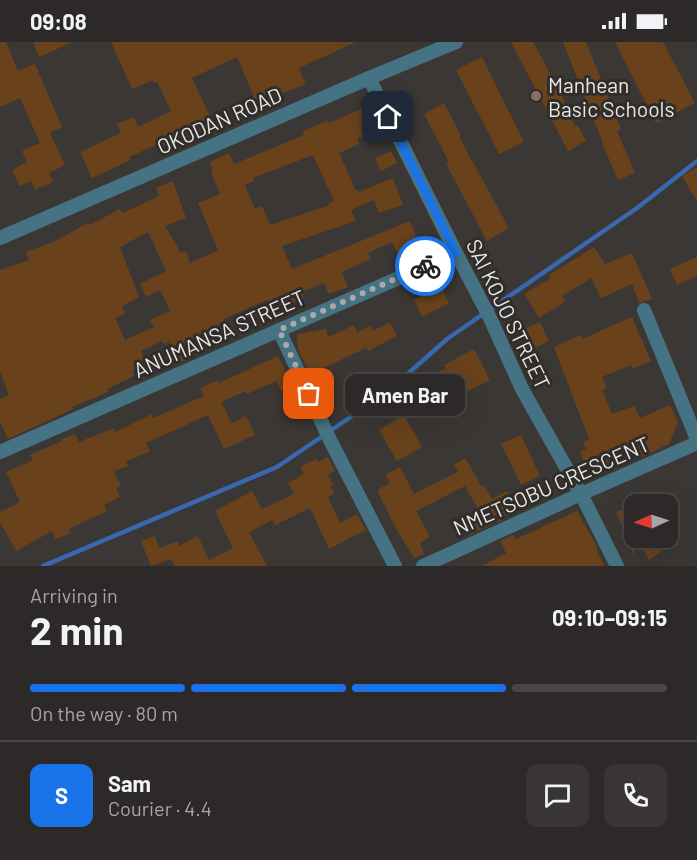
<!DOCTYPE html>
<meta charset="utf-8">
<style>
body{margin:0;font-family:Barlow,sans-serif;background:#383534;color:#f1f3f6;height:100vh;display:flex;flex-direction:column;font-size:22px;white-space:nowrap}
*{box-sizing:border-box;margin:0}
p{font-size:20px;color:#a6a6a8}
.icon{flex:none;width:33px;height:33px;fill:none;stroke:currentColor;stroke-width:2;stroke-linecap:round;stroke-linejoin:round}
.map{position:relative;height:524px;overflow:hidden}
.sheet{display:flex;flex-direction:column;background:#2c2928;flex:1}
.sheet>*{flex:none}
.needle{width:39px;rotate:267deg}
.fabs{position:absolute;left:624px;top:452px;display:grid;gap:12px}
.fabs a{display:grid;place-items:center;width:54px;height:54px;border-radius:12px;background:#2c2928;box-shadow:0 6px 24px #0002,0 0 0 2px #484545;font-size:30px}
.pin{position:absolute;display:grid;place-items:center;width:51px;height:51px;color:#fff;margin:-26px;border-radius:12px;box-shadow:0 3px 9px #0006}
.courier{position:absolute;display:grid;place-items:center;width:60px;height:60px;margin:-30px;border:4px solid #1a73e8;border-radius:50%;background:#fff;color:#222;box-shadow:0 2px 8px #0007}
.bubble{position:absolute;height:42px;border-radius:12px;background:#2c2928;box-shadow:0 6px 24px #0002,0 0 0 2px #484545;font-size:20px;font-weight:700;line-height:42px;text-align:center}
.head em{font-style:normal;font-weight:700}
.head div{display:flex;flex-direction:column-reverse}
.head{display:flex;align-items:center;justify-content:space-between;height:102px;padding:0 30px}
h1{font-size:39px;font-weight:700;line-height:45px}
.bar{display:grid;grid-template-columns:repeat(4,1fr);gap:9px 6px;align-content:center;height:72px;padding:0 30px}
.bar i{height:8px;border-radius:4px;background:#484545}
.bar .current{background:#1a73e8}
.bar p{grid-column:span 4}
.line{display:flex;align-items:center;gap:15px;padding:0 30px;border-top:2px solid #484545}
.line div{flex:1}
.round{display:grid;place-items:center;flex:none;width:63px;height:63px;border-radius:12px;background:#383534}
.status{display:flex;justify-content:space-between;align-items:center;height:42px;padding:0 30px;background:#2c2928;direction:ltr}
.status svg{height:16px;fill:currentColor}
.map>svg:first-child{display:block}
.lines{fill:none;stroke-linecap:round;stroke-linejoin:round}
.stream{stroke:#3968b0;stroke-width:4.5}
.building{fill:#69421c;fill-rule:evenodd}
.minor{stroke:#467384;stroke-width:14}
.done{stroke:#acaaa8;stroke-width:6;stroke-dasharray:0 10.8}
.route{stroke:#1a73e8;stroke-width:8}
.education-dot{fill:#8d6e63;stroke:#302d2b;stroke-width:2}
.labels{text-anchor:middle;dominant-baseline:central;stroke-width:6;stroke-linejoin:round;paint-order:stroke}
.poi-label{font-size:21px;fill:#eae8e6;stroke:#302d2b;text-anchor:start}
.street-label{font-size:21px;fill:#eae8e6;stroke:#302d2b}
</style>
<div class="status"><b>09:08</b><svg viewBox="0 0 49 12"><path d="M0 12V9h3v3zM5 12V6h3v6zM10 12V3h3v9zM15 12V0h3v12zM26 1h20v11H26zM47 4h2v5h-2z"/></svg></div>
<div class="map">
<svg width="697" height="524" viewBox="0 0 697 524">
<rect width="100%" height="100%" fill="#3a3735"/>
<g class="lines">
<polyline class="stream" points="43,524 277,425 386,351 447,297 637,166 697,119"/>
</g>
<g class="building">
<polygon points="0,0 6,0 18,29 35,22 62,85 50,91 65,123 49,131 53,140 35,148 31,139 20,144 12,128 27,120 22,109 40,101 20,56 0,65"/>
<polygon points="33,0 73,0 39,15"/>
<polygon points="111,0 356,0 299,26 306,42 257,62 237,15 192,36 216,87 188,100 186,94 158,107 156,103 129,115 131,118 92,136 80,110 121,91 117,82 134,75 138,85 171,69 157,40 154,41 153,38 132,47"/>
<polygon points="511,0 533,0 560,50 575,84 578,83 586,99 568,109"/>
<polygon points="563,0 586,0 621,87 617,89 635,131 618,138 602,101 603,101"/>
<polygon points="615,0 663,0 695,61 656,81"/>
<polygon points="482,15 524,100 499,112 456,28"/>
<polygon points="444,61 461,94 459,95 509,186 487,199 446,122 449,120 424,72"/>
<path d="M363,66l10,24 -16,7 2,5 -20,9 17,38 2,-1 1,2 34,-14 10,27 -24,8 -5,-13 -23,10 5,11 -74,25 10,23 118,-48 10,25 -22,8 -6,-12 -24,11 3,6 -29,13 6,15 -19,7 -5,-11 -22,9 2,6 -32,14 -5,-12 -43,19 1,3 -16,7 1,2 -24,10 7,16 -15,6 -9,-21 -5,2 -2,-3 -21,10 6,14 -15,6 2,5 -27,13 1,3 -36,15 1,2 -65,30 -8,-17v-23l9,-4 -9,-24v-101l29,-10 -3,-8 29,-11 33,-18 2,2 30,-16 3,4 36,-17 -3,-8 17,-7 13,37 -21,8 16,27 5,-2 4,12 28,-13 -20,-47 22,-9 -9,-21 2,-2 -3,-9 19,-9 5,11 70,-29 -2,-3 26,-12 1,3zM313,113l21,46 -5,2 1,2 -60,20 -8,-19 -7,3 -10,-24 9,-4 -1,-3zM148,190l18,39 -26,13 6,13 14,-7 10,21 -20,9 4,7 -29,13 -10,-22 10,-4 -3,-8 17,-9 -19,-50z"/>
<polygon points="391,109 397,121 381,129 375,117"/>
<polygon points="697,125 697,159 682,134"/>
<polygon points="594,205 605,222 632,211 652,257 639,261 632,242 601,256 591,236 562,254 565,260 539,276 524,252 551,236 549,233"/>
<polygon points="697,215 697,234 677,243 670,227"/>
<polygon points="441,245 449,261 422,275 414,258"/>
<polygon points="632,275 651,319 633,327 631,323 602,335 607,346 602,348 612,372 634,364 640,376 670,363 678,380 669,402 638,417 635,411 599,427 595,418 585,422 580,410 586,407 583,400 589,397 554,305 580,293 582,297"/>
<polygon points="390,280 397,294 368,309 366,306 322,327 328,338 326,339 335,356 325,362 298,307 297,292 326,287 328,295 354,283 357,291 370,284 373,289"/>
<polygon points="540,280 549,299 531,308 522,288"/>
<polygon points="474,307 490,338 460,353 460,352 427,370 413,344 446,326 444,323"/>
<polygon points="278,314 292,343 281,349 276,339 247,352 246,349 221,360 232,381 246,374 255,393 224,407 208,373 146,401 150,409 126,420 128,424 114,429 121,444 116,446 120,455 104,463 107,469 69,487 71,491 55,497 52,489 16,509 0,480 0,470 20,460 6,430 33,418 30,413 62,399 62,397 75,392 79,400 114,386 115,390 152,372 153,376 204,354 200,346 218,338 219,341"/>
<polygon points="404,373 422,405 397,419 379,388"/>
<polygon points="521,393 540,434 521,443 501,402"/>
<polygon points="328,415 335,429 328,433 333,442 330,444 335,452 328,455 340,481 357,472 366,488 329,507 310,466 275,483 272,478 249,490 267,524 175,524 171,517 151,524 141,499 155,494 159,506 178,499 179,504 198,494 209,518 233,506 215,469 252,449 262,467 294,452 288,441 304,432 300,425 316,417 318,420"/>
<polygon points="465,416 482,445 484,444 492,457 507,449 517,467 502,475 504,477 469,493 461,478 479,469 465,444 416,469 430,495 420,501 424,512 414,516 394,483 377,448 390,441 385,433 400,425 414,452 458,430 454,423"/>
<polygon points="631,463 634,471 634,514 616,470"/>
<polygon points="577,469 598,506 596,507 604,524 482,524 506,511 500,499 513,493 516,497"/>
<polygon points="652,495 662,509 649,518 640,502"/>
</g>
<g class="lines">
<g class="minor">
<polyline points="369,36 456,211 490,276 522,347 581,452 617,524"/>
<polyline points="0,196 369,36 456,0"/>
<polyline points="644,268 697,397"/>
<polyline points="279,288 330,398 395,524"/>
<polyline points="0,410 456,211"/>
<polyline points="423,524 581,452 697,401"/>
</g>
</g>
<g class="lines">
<polyline class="done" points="309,352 279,288 425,224"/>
<polyline class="route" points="388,75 456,211 425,224"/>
</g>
<circle class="education-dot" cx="536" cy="54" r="6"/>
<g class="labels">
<g class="poi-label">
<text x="548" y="42">Manhean<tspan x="548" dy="24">Basic Schools</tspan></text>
</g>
<g class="street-label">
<text transform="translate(219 78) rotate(-24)">OKODAN ROAD</text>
<text transform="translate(509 272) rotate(64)">SAI KOJO STREET</text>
<text transform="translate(219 291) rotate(-24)">ANUMANSA STREET</text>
<text transform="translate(551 443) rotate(-24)">NMETSOBU CRESCENT</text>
</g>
</g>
</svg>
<div class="fabs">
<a><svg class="needle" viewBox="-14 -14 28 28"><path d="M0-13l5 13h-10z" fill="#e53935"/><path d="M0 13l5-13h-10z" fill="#a6a6a8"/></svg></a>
</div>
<div class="pin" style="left:309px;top:352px;background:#ea580c"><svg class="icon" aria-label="bag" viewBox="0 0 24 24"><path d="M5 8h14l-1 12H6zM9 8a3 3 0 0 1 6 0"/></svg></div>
<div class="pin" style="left:388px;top:75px;background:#1f2937"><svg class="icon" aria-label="home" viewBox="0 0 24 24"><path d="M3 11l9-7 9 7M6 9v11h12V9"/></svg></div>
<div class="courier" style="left:425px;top:224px"><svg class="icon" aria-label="bike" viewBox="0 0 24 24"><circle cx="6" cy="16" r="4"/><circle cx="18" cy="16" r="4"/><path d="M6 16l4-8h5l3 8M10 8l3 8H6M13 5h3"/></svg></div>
<div class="bubble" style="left:345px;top:332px;width:120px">Amen Bar</div>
</div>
<section class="sheet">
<div class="head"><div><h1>2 min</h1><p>Arriving in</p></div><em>09:10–09:15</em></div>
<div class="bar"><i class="current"></i><i class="current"></i><i class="current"></i><i></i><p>On the way · 80 m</p></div>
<div class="line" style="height:108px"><b class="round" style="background:#1a73e8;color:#fff">S</b><div><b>Sam</b><p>Courier · 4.4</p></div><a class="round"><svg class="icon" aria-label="chat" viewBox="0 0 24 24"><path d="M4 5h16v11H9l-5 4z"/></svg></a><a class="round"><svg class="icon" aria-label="phone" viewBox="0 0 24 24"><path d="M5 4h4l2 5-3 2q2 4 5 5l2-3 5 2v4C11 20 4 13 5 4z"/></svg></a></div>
</section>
